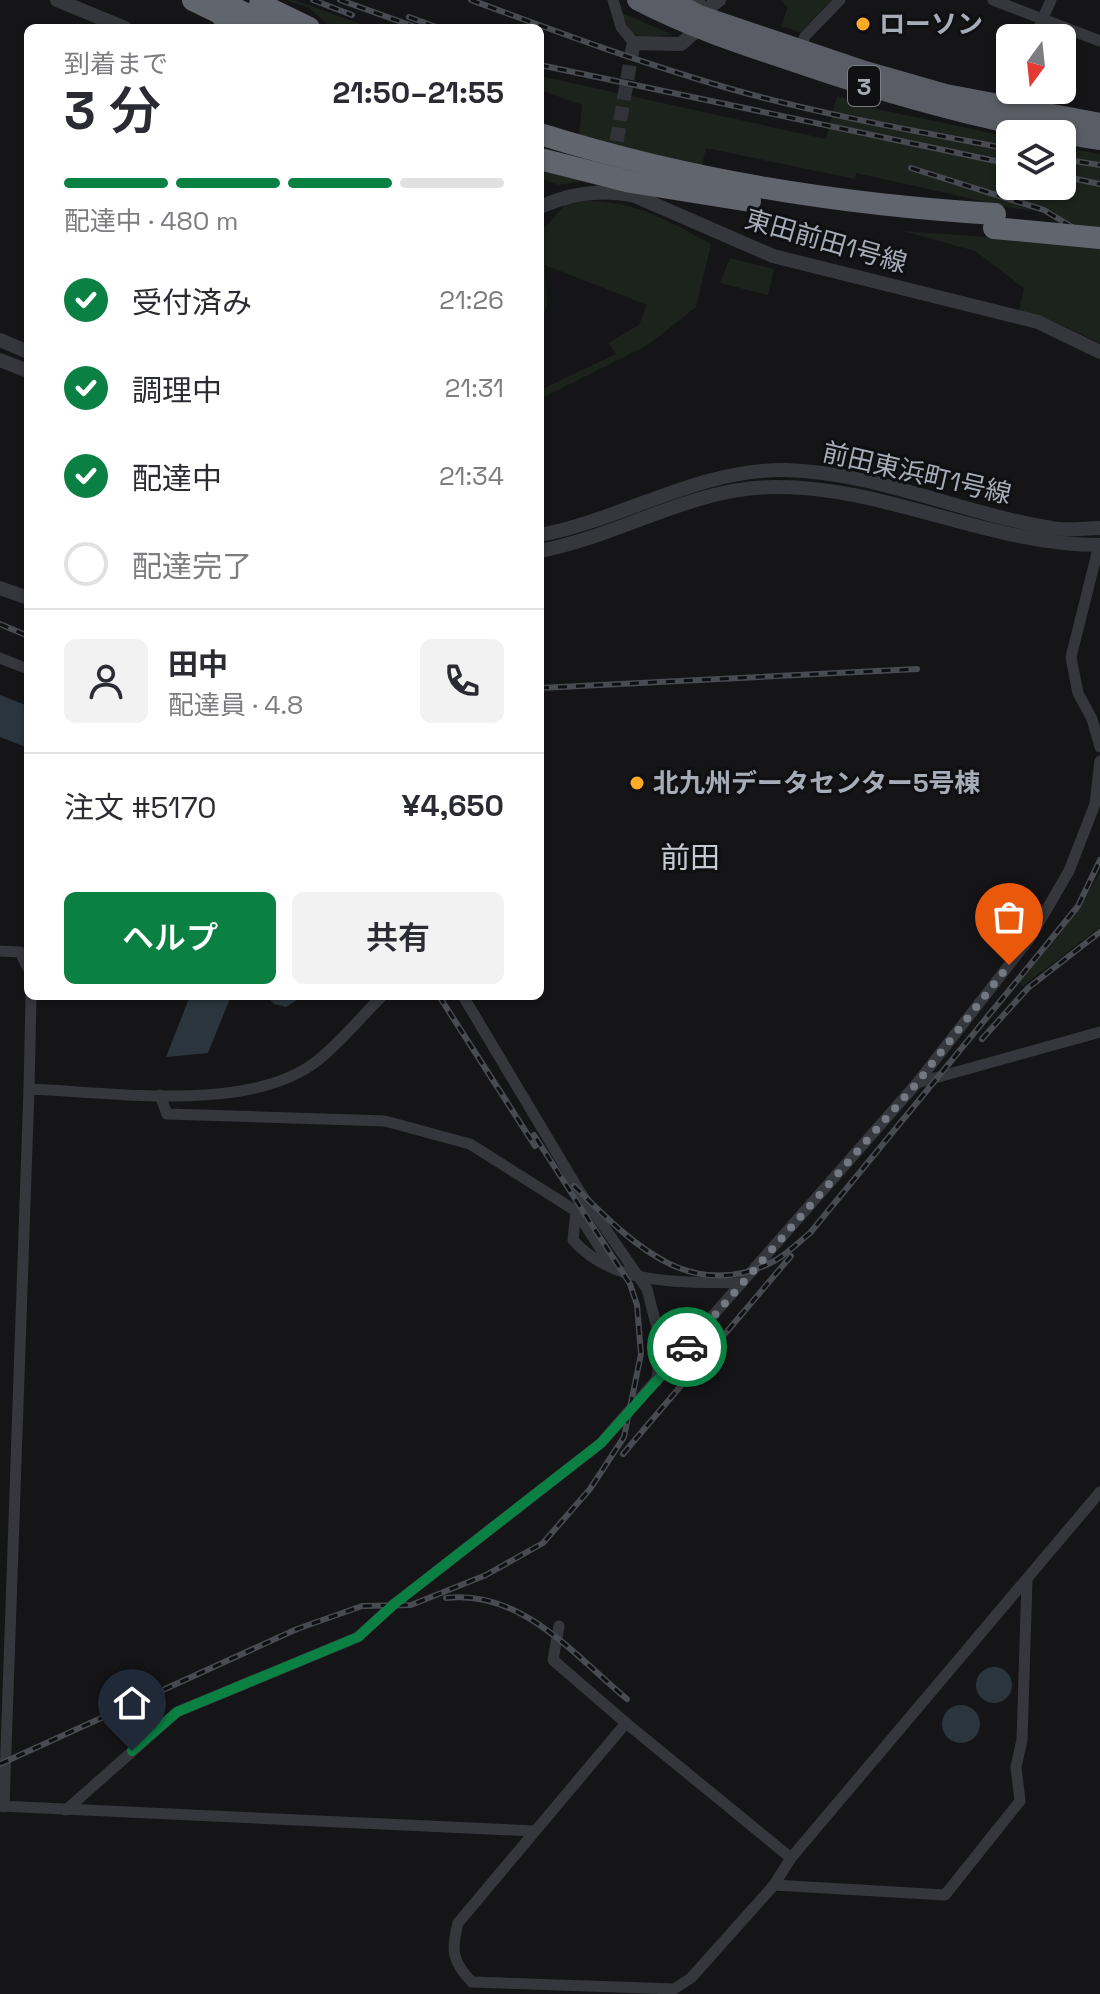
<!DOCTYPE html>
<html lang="ja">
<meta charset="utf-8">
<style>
body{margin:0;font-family:"Space Grotesk","Noto Sans JP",sans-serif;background:#f2f2f3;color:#2b2b33;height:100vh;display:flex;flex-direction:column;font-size:30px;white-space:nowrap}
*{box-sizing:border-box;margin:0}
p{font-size:26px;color:#7c7c81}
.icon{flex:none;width:44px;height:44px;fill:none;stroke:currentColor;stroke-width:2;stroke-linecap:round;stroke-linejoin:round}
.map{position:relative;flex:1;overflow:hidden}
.panel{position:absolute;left:24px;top:24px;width:520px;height:976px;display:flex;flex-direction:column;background:#fff;border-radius:12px;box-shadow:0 2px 6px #0004}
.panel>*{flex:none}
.needle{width:52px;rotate:195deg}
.fabs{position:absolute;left:996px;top:24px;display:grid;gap:16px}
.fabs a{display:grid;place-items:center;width:80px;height:80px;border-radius:12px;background:#fff;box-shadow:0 2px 6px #0004;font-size:40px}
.pin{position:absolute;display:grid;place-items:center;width:68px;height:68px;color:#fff;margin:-82px -34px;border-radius:50% 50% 50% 0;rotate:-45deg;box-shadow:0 0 8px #0007}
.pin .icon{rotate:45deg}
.courier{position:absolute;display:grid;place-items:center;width:80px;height:80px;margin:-40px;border:6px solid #0b8043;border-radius:50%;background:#fff;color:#222;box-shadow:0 2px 10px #0007}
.summary em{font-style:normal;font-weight:600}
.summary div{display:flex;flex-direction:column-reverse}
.summary{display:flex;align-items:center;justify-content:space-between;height:136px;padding:0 40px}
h1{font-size:52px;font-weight:600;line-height:60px}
.bar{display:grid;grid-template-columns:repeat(4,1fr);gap:12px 8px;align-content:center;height:96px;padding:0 40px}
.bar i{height:10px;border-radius:6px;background:#e1e1e2}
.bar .active{background:#0b8043}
.bar p{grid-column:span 4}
.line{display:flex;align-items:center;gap:20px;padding:0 40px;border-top:2px solid #e1e1e2}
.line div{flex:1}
.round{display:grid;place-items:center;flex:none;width:84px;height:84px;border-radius:12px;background:#f2f2f3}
ol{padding:0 40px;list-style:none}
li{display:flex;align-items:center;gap:24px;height:88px}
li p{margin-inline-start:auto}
li .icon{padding:8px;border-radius:50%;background:#0b8043;color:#fff;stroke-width:4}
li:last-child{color:#7c7c81}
li i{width:44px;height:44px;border:4px solid #e1e1e2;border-radius:50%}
.action{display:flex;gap:16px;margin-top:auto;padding:16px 40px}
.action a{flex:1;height:92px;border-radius:12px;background:#0b8043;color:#fff;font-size:32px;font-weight:600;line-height:92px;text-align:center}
.action a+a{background:#f2f2f3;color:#2b2b33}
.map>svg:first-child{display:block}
.green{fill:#1b231c}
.water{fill:#2a353d}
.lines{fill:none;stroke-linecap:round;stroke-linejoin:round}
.tertiary-tunnel{stroke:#323338;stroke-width:14;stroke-dasharray:14 7;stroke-linecap:butt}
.minor{stroke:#36373d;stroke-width:11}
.tertiary{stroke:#36373d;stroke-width:14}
.trunk{stroke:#5a5d65;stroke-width:20}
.motorway{stroke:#61666e;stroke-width:22}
.rail-casing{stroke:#494b52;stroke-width:6}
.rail{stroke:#101013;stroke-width:3;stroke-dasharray:9;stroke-linecap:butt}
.motorway-bridge{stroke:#61666e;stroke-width:22}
.done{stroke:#737881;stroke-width:8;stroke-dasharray:0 14.4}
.route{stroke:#0b8043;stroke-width:10}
.poi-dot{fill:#ffaa26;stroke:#101013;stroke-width:3}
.labels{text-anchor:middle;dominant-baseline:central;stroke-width:6;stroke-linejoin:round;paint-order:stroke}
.shield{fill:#101013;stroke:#797e87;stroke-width:2}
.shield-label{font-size:24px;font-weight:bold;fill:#a6adb9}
.poi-label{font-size:26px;font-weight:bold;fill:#a6adb9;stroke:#101013;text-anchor:start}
.street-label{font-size:26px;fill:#a6adb9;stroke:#101013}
.quarter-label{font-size:30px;fill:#c7cbd4;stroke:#101013}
</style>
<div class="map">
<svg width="1100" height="1994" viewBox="0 0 1100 1994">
<rect width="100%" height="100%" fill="#151518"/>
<g class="green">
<polygon points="285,0 294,0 372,28 332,28 308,7"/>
<polygon points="780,0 832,0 800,32 781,26 788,7"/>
<polygon points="620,12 673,35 643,37 632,33"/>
<polygon points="540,76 826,139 837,96 877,109 1010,137 1010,186 1062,186 1062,147 1100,154 1100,343 1053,321 1019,311 1024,288 975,251 903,231 1082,244 1053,211 1017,209 856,173 855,179 706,148 701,169 579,136 582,105 540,90"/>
<polygon points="540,168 583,181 559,185 540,179"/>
<path d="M585,201c49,-1 84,20 126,43l-15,63 -48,38 -108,54v-9l76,-36 -8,-11 31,-18 8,-20 -102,-40 2,40 -7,23v-95l25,-28z"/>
<polygon points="730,258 774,269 768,295 720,283"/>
<polygon points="1100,872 1100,927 1023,986 1019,983 1079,909"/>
</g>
<g class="water">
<polygon points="0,695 28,706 28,748 0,737"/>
<polygon points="190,996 231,996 208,1053 166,1057"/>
<polygon points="267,996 303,996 286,1007 274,1004"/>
<circle cx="994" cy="1685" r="18"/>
<circle cx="961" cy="1724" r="19"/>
</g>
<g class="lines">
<polyline class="tertiary-tunnel" points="613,162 632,52"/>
<g class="minor">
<polyline points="613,0 621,27 634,43"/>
<polyline points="993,0 1100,41"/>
<polyline points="1034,38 1051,0"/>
<polyline points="801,48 805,36 840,0"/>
<polyline points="1005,106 1012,90"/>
<polyline points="1099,545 1071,657 1078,693 1092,719 1100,747"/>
<polyline points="0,658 28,669"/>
<polyline points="0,951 20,952 28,968"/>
<polyline points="463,996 580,1192 647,1289 660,1340 657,1381"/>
<polyline points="917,1083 1100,1032"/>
<polyline points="29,1089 31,996"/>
<polyline points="160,1095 167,1114 385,1121 470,1144 576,1211 613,1268"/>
<path d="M576,1211l-3,29c43,48 109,41 169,43"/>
<polyline points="559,1626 553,1660 626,1723"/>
<polyline points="0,1806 534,1831"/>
<path d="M4,1807l25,-718c82,3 220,25 288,-28 24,-19 44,-44 65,-65"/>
<polyline points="66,1810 177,1712 358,1637 393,1605 601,1443 917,1083 1030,938 1069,871 1095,804 1100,761"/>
<path d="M791,1858l-165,-135 -168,200c-7,27 -6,39 14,59l202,7 17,-11 83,-93 17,-27 309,-366"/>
<polyline points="774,1885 945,1895 1020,1801 1016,1767 1022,1740 1027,1580"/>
</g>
<g class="tertiary">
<polyline points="57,0 125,28"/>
<polyline points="698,0 699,15 719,0"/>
<polyline points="632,52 634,43 681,44 697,30 698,23"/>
<path d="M540,207c30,-14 60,-18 93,-12l140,61 265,66 62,30"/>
<polyline points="0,340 28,352"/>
<polyline points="0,360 28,371"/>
<path d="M540,535c84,-16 158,-66 245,-65 91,2 178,44 267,58 15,3 32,0 48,0"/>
<path d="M540,551c79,-15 151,-63 233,-64 110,-2 215,58 327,58"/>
<polyline points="0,588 28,598"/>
</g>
<g class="trunk">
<path d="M637,0c56,29 106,45 166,65 97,33 195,60 297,75"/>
<polyline points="670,0 699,15 862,70 946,94 1100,123"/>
</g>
<g class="motorway">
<polyline points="193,0 224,15"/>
<polyline points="217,0 275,28"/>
<polyline points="260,4 309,28"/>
<path d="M540,134c151,47 297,70 455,80"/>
<polyline points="540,159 631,182 750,201"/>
</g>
<defs>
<g id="rail">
<polyline points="313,0 352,15"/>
<polyline points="340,0 418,28"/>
<path d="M471,0c84,31 167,62 253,87 93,27 191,44 286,62"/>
<polyline points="409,17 439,28"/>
<polyline points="540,65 1010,164"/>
<polyline points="1062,159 1100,165"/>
<polyline points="911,168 1044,210 1100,244"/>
<polyline points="1062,176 1100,184"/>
<polyline points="0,624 28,636"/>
<polyline points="540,688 917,669"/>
<polyline points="439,996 535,1146"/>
<polyline points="982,1039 1028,988 1100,932"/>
<path d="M574,1186c57,56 117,120 202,74 12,-7 23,-18 34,-27l242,-295 26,-32 22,-46"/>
<polyline points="623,1454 791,1256"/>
<path d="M446,1598c75,-9 128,57 181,101"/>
<polyline points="0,1764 297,1629 362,1606 411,1605 486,1575 543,1543 590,1489 624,1437 641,1354 637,1305 630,1284 534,1135"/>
</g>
</defs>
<use href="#rail" class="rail-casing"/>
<use href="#rail" class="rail"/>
<g class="motorway-bridge">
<polyline points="209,0 232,28"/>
<polyline points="994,228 1100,238"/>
</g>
</g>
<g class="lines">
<polyline class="done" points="687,1347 917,1083 1009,965"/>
<polyline class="route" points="132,1751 177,1712 358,1637 393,1605 601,1443 687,1347"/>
</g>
<g class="poi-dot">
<circle cx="863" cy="24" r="8"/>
<circle cx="637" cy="783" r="8"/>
</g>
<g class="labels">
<rect class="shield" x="848" y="66" width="32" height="40" rx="6"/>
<g class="shield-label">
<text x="864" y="86">3</text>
</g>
<g class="poi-label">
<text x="879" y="24">ローソン</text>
<text x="653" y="783">北九州データセンター5号棟</text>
</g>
<g class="street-label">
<text transform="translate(826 241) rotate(16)">東田前田1号線</text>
<text transform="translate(917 473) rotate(13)">前田東浜町1号線</text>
</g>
<g class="quarter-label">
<text x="690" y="857">前田</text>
</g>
</g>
</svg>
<div class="fabs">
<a><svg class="needle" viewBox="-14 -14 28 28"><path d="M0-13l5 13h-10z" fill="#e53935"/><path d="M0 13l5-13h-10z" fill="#7c7c81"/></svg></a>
<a><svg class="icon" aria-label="layers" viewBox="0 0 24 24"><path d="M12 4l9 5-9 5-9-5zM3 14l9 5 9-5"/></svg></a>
</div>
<div class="pin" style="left:1009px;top:965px;background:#ea580c"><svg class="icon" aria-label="bag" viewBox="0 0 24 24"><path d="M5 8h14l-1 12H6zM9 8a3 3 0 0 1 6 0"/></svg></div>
<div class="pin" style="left:132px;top:1751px;background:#1f2937"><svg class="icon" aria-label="home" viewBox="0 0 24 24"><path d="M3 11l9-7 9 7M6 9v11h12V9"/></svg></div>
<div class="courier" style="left:687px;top:1347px"><svg class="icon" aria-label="car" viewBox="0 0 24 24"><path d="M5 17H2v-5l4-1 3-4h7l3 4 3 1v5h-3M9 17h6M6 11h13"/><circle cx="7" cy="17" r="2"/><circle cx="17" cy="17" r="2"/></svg></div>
<section class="panel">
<div class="summary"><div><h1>3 分</h1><p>到着まで</p></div><em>21:50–21:55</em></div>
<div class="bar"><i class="active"></i><i class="active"></i><i class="active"></i><i></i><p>配達中 · 480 m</p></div>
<ol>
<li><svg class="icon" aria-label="check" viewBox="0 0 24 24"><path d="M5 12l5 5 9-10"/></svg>受付済み<p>21:26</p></li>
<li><svg class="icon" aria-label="check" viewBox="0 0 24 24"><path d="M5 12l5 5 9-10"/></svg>調理中<p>21:31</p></li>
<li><svg class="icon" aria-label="check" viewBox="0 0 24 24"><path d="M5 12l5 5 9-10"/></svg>配達中<p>21:34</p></li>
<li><i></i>配達完了</li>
</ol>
<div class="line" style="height:144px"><a class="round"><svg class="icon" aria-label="person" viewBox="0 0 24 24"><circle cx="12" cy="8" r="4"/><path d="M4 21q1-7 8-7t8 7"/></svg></a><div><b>田中</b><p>配達員 · 4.8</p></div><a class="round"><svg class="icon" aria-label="phone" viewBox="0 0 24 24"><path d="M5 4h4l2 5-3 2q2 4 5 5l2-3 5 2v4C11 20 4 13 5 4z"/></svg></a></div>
<div class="line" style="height:104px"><div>注文 #5170</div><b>¥4,650</b></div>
<div class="action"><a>ヘルプ</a><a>共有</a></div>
</section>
</div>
